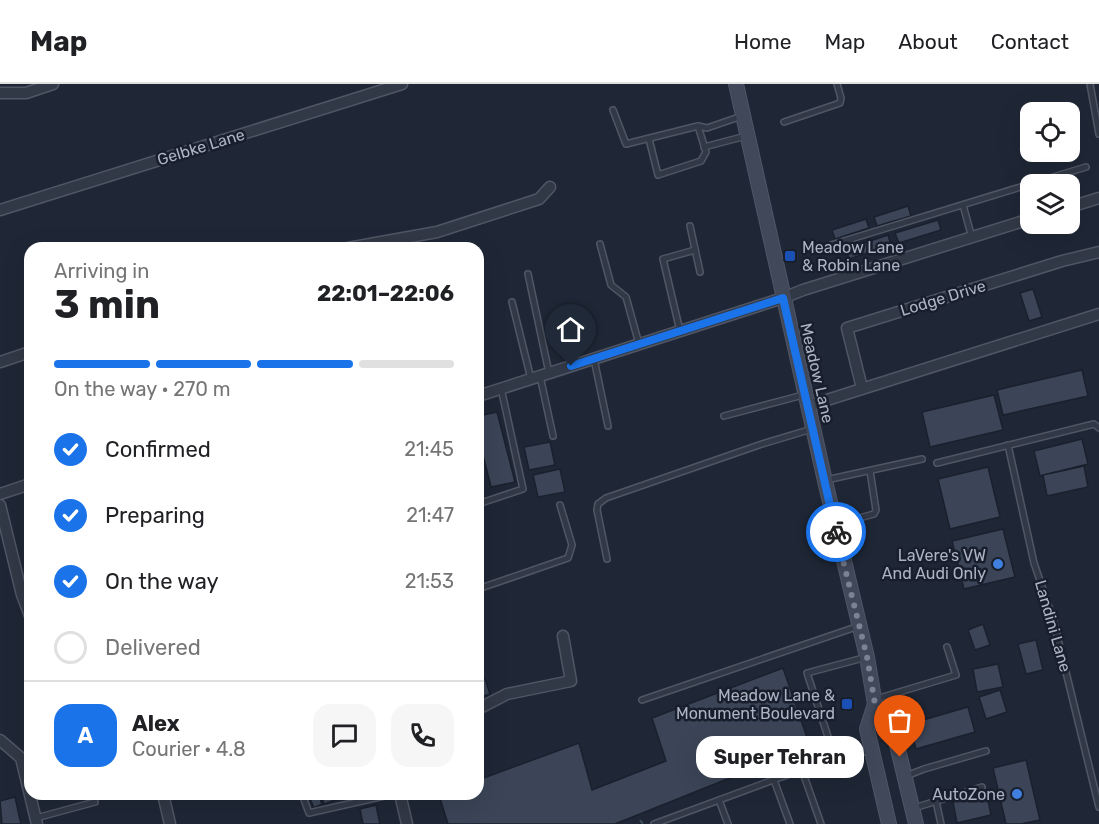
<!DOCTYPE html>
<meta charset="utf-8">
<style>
body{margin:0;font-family:Rubik,sans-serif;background:#f6f6f6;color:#202124;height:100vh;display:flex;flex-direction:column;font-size:22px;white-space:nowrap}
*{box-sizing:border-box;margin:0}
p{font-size:20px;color:#757577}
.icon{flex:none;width:33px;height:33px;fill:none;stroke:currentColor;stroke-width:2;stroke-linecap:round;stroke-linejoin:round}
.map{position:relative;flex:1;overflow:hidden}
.details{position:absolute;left:24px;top:158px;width:460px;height:558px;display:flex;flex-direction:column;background:#fff;border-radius:18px;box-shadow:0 6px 24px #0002}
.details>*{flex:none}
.tools{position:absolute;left:1020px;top:18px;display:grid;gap:12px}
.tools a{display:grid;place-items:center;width:60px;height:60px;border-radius:12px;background:#fff;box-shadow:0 6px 24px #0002;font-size:30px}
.pin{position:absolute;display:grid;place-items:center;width:51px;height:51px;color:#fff;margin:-62px -26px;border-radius:50% 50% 50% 0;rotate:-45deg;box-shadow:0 0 6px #0007}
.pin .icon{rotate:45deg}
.courier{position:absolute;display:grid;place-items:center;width:60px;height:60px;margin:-30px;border:4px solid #1a73e8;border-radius:50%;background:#fff;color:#222;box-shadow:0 2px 8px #0007}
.bubble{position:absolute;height:42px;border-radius:18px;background:#fff;box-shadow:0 6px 24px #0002;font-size:20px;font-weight:700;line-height:42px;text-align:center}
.overview em{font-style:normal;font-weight:700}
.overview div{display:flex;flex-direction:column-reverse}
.overview{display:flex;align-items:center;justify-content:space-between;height:102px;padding:0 30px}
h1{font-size:39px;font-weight:700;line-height:45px}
.bar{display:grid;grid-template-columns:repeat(4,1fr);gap:9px 6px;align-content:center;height:72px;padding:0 30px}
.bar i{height:8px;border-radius:4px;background:#e0e0e0}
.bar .current{background:#1a73e8}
.bar p{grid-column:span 4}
.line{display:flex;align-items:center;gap:15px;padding:0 30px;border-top:2px solid #e0e0e0}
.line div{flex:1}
.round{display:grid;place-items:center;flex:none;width:63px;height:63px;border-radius:18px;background:#f6f6f6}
ol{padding:0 30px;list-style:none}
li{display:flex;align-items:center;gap:18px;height:66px}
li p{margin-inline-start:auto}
li .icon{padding:6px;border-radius:50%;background:#1a73e8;color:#fff;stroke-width:4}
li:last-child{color:#757577}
li i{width:33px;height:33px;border:3px solid #e0e0e0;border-radius:50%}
header{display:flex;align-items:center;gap:36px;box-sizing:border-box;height:84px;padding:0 30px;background:#fff;border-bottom:2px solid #e0e0e0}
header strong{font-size:28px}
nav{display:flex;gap:33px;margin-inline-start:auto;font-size:21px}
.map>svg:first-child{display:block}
.building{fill:#3b4557;stroke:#1a202d;stroke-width:1.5}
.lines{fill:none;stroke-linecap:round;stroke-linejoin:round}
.lane-casing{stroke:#505665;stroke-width:8}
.street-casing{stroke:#505665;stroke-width:13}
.secondary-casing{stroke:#505665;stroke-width:16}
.path{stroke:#3e5055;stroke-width:2;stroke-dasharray:4.5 4.5;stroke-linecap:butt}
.lane{stroke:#323946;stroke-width:5}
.street{stroke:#323946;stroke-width:10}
.secondary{stroke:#40485a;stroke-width:14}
.done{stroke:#7b8292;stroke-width:6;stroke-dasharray:0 10.8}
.route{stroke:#1a73e8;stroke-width:8}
.transit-dot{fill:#1a4fb4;stroke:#181e2b;stroke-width:2}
.shop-dot{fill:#3f7fe0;stroke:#181e2b;stroke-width:2}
.labels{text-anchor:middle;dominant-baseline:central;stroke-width:5;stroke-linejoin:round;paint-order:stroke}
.street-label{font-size:16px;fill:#acb3c4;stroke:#181e2b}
.poi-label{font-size:16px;fill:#acb3c4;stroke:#181e2b;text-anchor:end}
</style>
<header>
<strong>Map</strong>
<nav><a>Home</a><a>Map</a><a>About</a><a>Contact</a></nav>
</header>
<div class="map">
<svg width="1099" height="740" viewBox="0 0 1099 740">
<rect width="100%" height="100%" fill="#1f2736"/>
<g class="building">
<polygon points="908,122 911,132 877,142 874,133"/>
<polygon points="866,135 869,144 835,155 832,146"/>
<polygon points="938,136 941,146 899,159 895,149"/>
<polygon points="888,151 891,161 849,175 846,165"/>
<polygon points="1033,205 1042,233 1029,237 1020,209"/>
<polygon points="1082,286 1088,312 1003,331 997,306"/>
<polygon points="994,311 1003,346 930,363 922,328"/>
<polygon points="497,328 515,398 491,403 478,351 478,332"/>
<polygon points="1082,355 1088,380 1040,392 1034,367"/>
<polygon points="550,358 555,381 529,386 524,363"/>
<polygon points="1084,382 1088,403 1047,412 1043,391"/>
<polygon points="988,383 1000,433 950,445 938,395"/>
<polygon points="560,385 565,408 538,413 533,391"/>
<polygon points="1003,445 1015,493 964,505 952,457"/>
<polygon points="983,540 990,561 975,566 968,546"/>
<polygon points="1036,556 1043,586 1026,590 1018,560"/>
<polygon points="998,580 1003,603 977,608 973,585"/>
<polygon points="783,584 810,662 615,740 448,740 439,711 478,710 478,696 579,659 592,706 666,677 652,634"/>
<polygon points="485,595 490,610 478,614 478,597"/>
<polygon points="1000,606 1007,628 986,635 979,613"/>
<polygon points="968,623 975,648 916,665 909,640"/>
<polygon points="1026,676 1040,736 1021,740 1006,740 993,684"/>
<polygon points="308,710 318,710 322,720 314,724"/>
<polygon points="321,710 348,710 349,711 324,720"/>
<polygon points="355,710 377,710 378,711 357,715"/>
<polygon points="987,711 991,731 957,739 953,718"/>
<polygon points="15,713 21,740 2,740 0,717"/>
<polygon points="376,721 380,740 363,740 360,725"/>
</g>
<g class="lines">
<defs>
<g id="lane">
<polyline points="1090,0 1099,50"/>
<polyline points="613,26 626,60 698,42 707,44 742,32"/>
<polyline points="784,38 840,19 841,14 837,0"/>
<polyline points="649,55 658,91 701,77 706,68 698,42"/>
<polyline points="704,63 746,52"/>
<polyline points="963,121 972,154"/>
<polyline points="690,142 700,188"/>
<polyline points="600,160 611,201 626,213 639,260"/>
<polyline points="831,161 1086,83"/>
<polyline points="528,190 549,289"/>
<polyline points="512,218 531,295"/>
<polyline points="680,247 663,175 695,166"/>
<polyline points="594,275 608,342"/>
<polyline points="540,292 553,352"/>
<polyline points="724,332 803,311"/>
<polyline points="1008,361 1034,479 1053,535 1099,723"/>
<polyline points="937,379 1094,340 1099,344"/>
<polyline points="826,396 922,375"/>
<polyline points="478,420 523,405 501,304"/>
<polyline points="837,440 874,430 876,426 870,387"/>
<polyline points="607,475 597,426 598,420 606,414 762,360 812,345"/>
<polyline points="478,505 568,474 572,461 560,421"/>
<polyline points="876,615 956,591 947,563"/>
<polyline points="642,616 859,542"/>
<polyline points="835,674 807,589 867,573"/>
<polyline points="802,686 821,740"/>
<polyline points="906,692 924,685 986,667"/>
<polyline points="774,696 790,740"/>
<polyline points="302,710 309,729 393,710"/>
<polyline points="719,716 728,740"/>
<polyline points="936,717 941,740"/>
<polyline points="914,724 982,703"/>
<polyline points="36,734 95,718"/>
<polyline points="654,740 822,678 870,666"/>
</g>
<g id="street">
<polyline points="0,9 26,9 53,0"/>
<polyline points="1070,123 1099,114"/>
<polyline points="0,126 402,0"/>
<polyline points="348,164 437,148 539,115 550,103"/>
<polyline points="0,278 30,268"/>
<polyline points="862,304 847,244 1062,177 1099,168"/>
<polyline points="478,312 783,214 803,206 1030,135"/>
<polyline points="808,322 1099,230"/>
<polyline points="0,410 30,400"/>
<polyline points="0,421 22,511 30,532"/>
<polyline points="478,625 507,610 571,597 563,552"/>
<polyline points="0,656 21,674 37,740"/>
<polyline points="163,710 170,740"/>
<polyline points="400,710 407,740"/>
</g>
<g id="secondary">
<polyline points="736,0 825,397 867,573 875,620 867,645 889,740"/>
<polyline points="875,620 891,636 916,740"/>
</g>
</defs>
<use href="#lane" class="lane-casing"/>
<use href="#street" class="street-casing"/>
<use href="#secondary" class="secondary-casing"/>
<polyline class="path" points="640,736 643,740"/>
<use href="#lane" class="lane"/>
<use href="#street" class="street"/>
<use href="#secondary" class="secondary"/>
</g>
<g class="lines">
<polyline class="done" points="836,448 867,573 875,620 891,636 900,673"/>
<polyline class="route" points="571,282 783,214 836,448"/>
</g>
<g class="transit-dot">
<rect x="784" y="166" width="12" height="12" rx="3"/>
<rect x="841" y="614" width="12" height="12" rx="3"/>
</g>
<g class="shop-dot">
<circle cx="998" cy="480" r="6"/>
<circle cx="1017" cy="710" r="6"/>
</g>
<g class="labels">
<g class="street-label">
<text transform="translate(201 63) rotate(-17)">Gelbke Lane</text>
<text transform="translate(943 214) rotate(-17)">Lodge Drive</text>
<text transform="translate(817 289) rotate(77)">Meadow Lane</text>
<text transform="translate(1053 542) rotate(74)">Landini Lane</text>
</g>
<g class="poi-label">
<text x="802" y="163" text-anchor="start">Meadow Lane<tspan x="802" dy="18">&amp; Robin Lane</tspan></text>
<text x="986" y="471">LaVere's VW<tspan x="986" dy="18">And Audi Only</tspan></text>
<text x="835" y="611">Meadow Lane &amp;<tspan x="835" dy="18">Monument Boulevard</tspan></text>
<text x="1005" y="710">AutoZone</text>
</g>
</g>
</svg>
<div class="tools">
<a><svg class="icon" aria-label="locate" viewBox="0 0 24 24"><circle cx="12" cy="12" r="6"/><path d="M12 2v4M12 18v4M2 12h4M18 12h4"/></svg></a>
<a><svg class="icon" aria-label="layers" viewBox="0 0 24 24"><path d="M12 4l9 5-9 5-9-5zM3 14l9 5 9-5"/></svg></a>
</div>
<div class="pin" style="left:900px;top:673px;background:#ea580c"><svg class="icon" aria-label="bag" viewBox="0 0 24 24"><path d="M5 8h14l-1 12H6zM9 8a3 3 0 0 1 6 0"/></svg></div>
<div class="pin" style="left:571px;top:282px;background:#1f2937"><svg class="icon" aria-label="home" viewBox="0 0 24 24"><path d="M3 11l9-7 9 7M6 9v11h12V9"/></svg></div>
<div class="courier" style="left:836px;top:448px"><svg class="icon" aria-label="bike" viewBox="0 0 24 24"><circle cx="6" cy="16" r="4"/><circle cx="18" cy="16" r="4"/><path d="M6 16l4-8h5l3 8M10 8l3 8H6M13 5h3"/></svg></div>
<div class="bubble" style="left:696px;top:652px;width:168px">Super Tehran</div>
<section class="details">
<div class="overview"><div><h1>3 min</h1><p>Arriving in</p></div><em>22:01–22:06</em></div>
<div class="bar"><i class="current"></i><i class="current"></i><i class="current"></i><i></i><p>On the way · 270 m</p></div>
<ol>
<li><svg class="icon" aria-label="check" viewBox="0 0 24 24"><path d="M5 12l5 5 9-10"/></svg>Confirmed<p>21:45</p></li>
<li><svg class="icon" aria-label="check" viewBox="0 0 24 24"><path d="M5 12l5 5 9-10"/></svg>Preparing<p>21:47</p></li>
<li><svg class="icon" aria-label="check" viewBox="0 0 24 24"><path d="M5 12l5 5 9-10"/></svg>On the way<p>21:53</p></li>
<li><i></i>Delivered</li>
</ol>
<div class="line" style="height:108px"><b class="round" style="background:#1a73e8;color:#fff">A</b><div><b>Alex</b><p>Courier · 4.8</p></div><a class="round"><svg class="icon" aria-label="chat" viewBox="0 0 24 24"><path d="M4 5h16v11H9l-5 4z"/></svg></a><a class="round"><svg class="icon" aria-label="phone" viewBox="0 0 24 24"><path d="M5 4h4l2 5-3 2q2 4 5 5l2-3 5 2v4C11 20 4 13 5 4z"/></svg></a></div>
</section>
</div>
